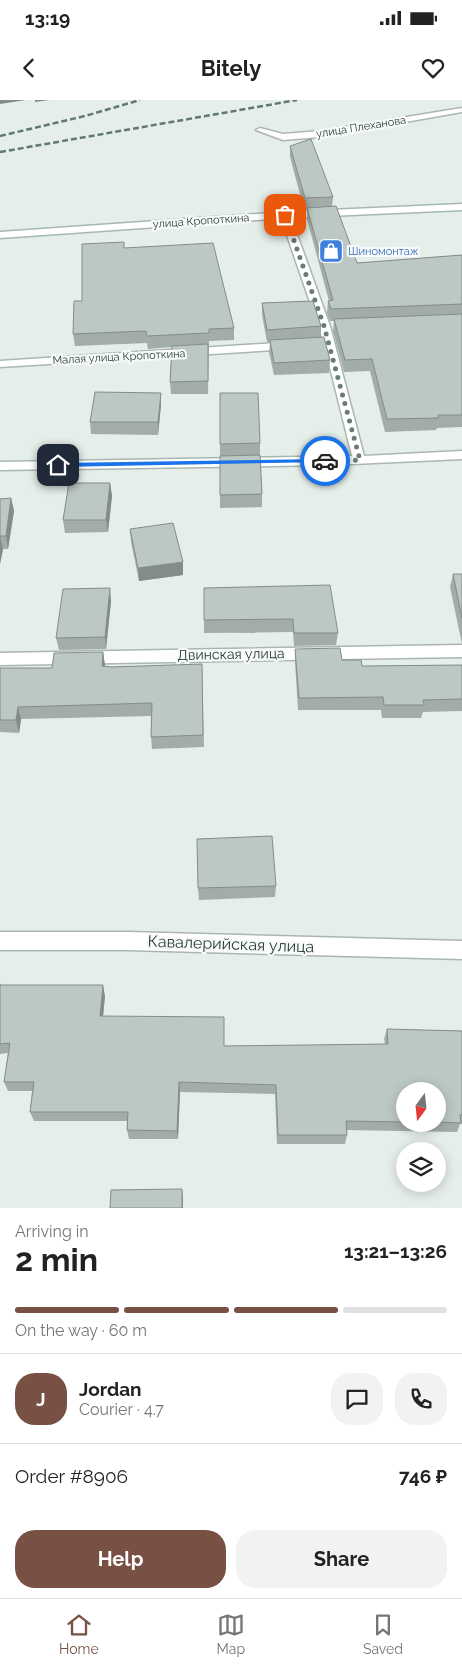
<!DOCTYPE html>
<meta charset="utf-8">
<style>
body{margin:0;font-family:Raleway,sans-serif;background:#f2f2f2;color:#222;height:100vh;display:flex;flex-direction:column;font-size:19px;white-space:nowrap}
*{box-sizing:border-box;margin:0}
p{font-size:16px;color:#767676}
.icon{flex:none;width:28px;height:28px;fill:none;stroke:currentColor;stroke-width:2;stroke-linecap:round;stroke-linejoin:round}
.map{position:relative;height:1108px;overflow:hidden}
.sheet{display:flex;flex-direction:column;background:#fff;flex:1}
.sheet>*{flex:none}
.needle{width:32px;rotate:195deg}
.tools{position:absolute;left:396px;top:982px;display:grid;gap:10px}
.tools a{display:grid;place-items:center;width:50px;height:50px;border-radius:50%;background:#fff;box-shadow:0 2px 12px #0003;font-size:25px}
.pin{position:absolute;display:grid;place-items:center;width:42px;height:42px;color:#fff;margin:-21px;border-radius:10px;box-shadow:0 2px 8px #0006}
.courier{position:absolute;display:grid;place-items:center;width:50px;height:50px;margin:-25px;border:4px solid #1a73e8;border-radius:50%;background:#fff;color:#222;box-shadow:0 1px 6px #0007}
.summary em{font-style:normal;font-weight:700}
.summary div{display:flex;flex-direction:column-reverse}
.summary{display:flex;align-items:center;justify-content:space-between;height:85px;padding:0 15px}
h1{font-size:32px;font-weight:700;line-height:38px}
.bar{display:grid;grid-template-columns:repeat(4,1fr);gap:8px 5px;align-content:center;height:60px;padding:0 15px}
.bar i{height:6px;border-radius:4px;background:#e0e0e0}
.bar .selected{background:#795044}
.bar p{grid-column:span 4}
.line{display:flex;align-items:center;gap:12px;padding:0 15px;border-top:1px solid #e0e0e0}
.line div{flex:1}
.round{display:grid;place-items:center;flex:none;width:52px;height:52px;border-radius:20px;background:#f2f2f2}
.action{display:flex;gap:10px;margin-top:auto;padding:10px 15px}
.action a{flex:1;height:58px;border-radius:20px;background:#795044;color:#fff;font-size:20px;font-weight:700;line-height:58px;text-align:center}
.action a+a{background:#f2f2f2;color:#222}
.status{display:flex;justify-content:space-between;align-items:center;height:35px;padding:0 25px;background:#fff;direction:ltr}
.status svg{height:14px;fill:currentColor}
header{display:flex;justify-content:space-between;align-items:center;height:65px;padding:0 15px;background:#fff;font-size:22px;font-weight:700}
.menu{display:flex;justify-content:space-around;align-items:center;height:70px;border-top:1px solid #e0e0e0;background:#fff;font-size:14px;color:#767676}
.menu a{display:grid;justify-items:center;gap:2px}
.menu .selected{color:#795044}
.map>svg:first-child{display:block}
.lines{fill:none;stroke-linecap:round;stroke-linejoin:round}
.minor-casing{stroke:#a9b6b1;stroke-width:3}
.secondary-casing{stroke:#a6b8b2;stroke-width:3}
.minor{fill:#fff;fill-rule:evenodd}
.secondary{fill:#fff;fill-rule:evenodd}
.rail{stroke:#627972;stroke-width:2.5;stroke-dasharray:6 3;stroke-linecap:butt}
.wall{fill:#a2aca8;fill-rule:evenodd}
.shaded-wall{fill:#848c88}
.building{fill:#bcc8c3;stroke:#848c88}
.route{fill:#1a73e8}
.done{stroke:#6a7c76;stroke-width:5;stroke-dasharray:0 9}
.labels{text-anchor:middle;dominant-baseline:central;stroke-width:4.5;stroke-linejoin:round;paint-order:stroke}
.far-street-label{font-size:11px;fill:#273e37;stroke:#f7faf8}
.far-shop-label{font-size:11px;fill:#366cbe;stroke:#f7faf8;text-anchor:start}
.street-label{font-size:14px;fill:#273e37;stroke:#f7faf8}
.near-street-label{font-size:16px;fill:#273e37;stroke:#f7faf8}
</style>
<div class="status"><b>13:19</b><svg viewBox="0 0 49 12"><path d="M0 12V9h3v3zM5 12V6h3v6zM10 12V3h3v9zM15 12V0h3v12zM26 1h20v11H26zM47 4h2v5h-2z"/></svg></div>
<header><svg class="icon" aria-label="back" viewBox="0 0 24 24"><path d="M15 5l-7 7 7 7"/></svg>Bitely<svg class="icon" aria-label="heart" viewBox="0 0 24 24"><path d="M12 20l-8-8c-3-5 5-10 8-4 3-6 11-1 8 4z"/></svg></header>
<div class="map">
<svg width="462" height="1108" viewBox="0 0 462 1108">
<rect width="100%" height="100%" fill="#e6eeea"/>
<g class="lines">
<defs>
<g id="minor">
<polygon points="462,8 462,12 320,37 283,40 256,30 260,28 283,34 320,31"/>
<polygon points="285,112 290,115 330,226 364,356 462,351 462,359 331,365 0,370 0,362 352,356 325,247 0,267 0,261 323,240 280,115"/>
<polygon points="462,545 462,557 0,565 0,553"/>
<polygon points="0,832 128,832 462,841 462,859 128,850 0,850"/>
</g>
<polygon id="secondary" points="462,104 462,110 285,118 0,138 0,132 285,112"/>
</defs>
<use href="#minor" class="minor-casing"/>
<use href="#secondary" class="secondary-casing"/>
<use href="#minor" class="minor"/>
<use href="#secondary" class="secondary"/>
<g class="rail">
<polyline points="0,36 85,16 140,0"/>
<polyline points="0,52 297,0"/>
</g>
</g>
<g class="wall">
<polygon points="290,46 333,97 332,106 357,163 462,155 462,327 437,328 436,330 385,332 370,271 344,272 333,231 334,221 330,221 327,213 328,201 329,201 307,119 307,109 304,109 290,57"/>
<polygon points="124,148 234,228 234,240 209,241 208,294 171,294 170,282 172,247 148,249 147,243 75,246 73,234 82,201"/>
<polygon points="262,203 321,226 321,237 330,260 329,273 274,275 269,252 270,242 267,242 262,215"/>
<polygon points="161,293 161,305 158,335 91,334 90,322"/>
<polygon points="260,343 260,355 262,394 262,407 220,408 220,344"/>
<polygon points="110,383 112,396 108,432 65,433 63,420"/>
<polygon points="11,398 14,411 8,449 3,449 0,464 0,399"/>
<polygon points="130,429 183,475 139,481 131,442"/>
<polygon points="453,474 462,474 462,544 450,487"/>
<polygon points="204,488 338,533 336,545 294,546 293,532 204,533"/>
<polygon points="111,501 106,549 59,550 56,538"/>
<polygon points="295,549 342,560 362,566 462,565 462,611 423,612 421,618 382,618 381,610 298,610 295,562"/>
<polygon points="103,552 105,567 111,567 202,564 204,647 152,649 151,637 152,616 21,619 19,633 0,632 0,568 52,568"/>
<polygon points="276,786 275,797 199,800 198,788"/>
<path d="M0,883l1,2 104,11 -2,20 121,30 161,-2 -1,-5 3,-10 75,2v93h-2l-3,8 -111,-2 1,5 -2,9h-68l-2,-50 -95,-2 -2,47h-49l-2,-9v-9h-93l-4,-9 2,-21h-24l-4,-9 4,-29 -8,1zM405,991h33v33h-33z"/>
</g>
<g class="shaded-wall">
<polygon points="0,0 26,0 0,4"/>
<polygon points="35,0 50,0 35,2"/>
<polygon points="161,293 161,305 158,335 158,322"/>
<polygon points="110,383 112,396 108,432 106,420"/>
<polygon points="11,398 14,411 8,449 6,436"/>
<polygon points="0,436 3,449 0,464"/>
<polygon points="183,462 183,475 139,481 138,468"/>
<polygon points="110,488 111,501 106,549 105,537"/>
<polygon points="103,552 105,565 103,579 102,566"/>
<polygon points="18,607 21,619 19,633 16,620"/>
<polygon points="103,885 105,896 102,926 100,916"/>
<polygon points="179,982 180,992 178,1039 177,1031"/>
<polygon points="182,1089 183,1097 183,1108 182,1108"/>
</g>
<g class="building">
<polygon points="311,39 333,97 305,98 290,46"/>
<polygon points="336,106 357,163 462,155 462,204 331,209 328,201 333,200 307,108"/>
<polygon points="124,142 124,148 213,143 234,228 209,229 209,233 147,236 146,231 73,234 74,201 82,201 82,144"/>
<polygon points="313,201 321,226 267,230 262,203"/>
<polygon points="462,214 462,315 438,315 438,318 387,319 372,259 345,260 334,219"/>
<polygon points="324,237 330,260 274,263 270,240"/>
<polygon points="208,244 208,281 170,282 172,246"/>
<polygon points="95,292 161,293 158,322 90,322"/>
<polygon points="220,293 258,293 260,343 220,344"/>
<polygon points="260,355 262,394 220,395 220,356"/>
<polygon points="69,383 110,383 106,420 63,420"/>
<polygon points="11,398 6,436 0,436 0,438 0,399"/>
<polygon points="173,423 183,462 138,468 130,429"/>
<polygon points="453,474 462,474 462,518"/>
<polygon points="330,485 338,533 294,533 293,519 204,520 204,488"/>
<polygon points="110,488 105,537 56,538 63,489"/>
<polygon points="340,548 342,560 361,560 362,566 462,565 462,599 423,600 424,605 384,605 383,597 299,598 295,549"/>
<polygon points="103,552 102,566 111,567 202,564 203,635 151,637 152,603 18,607 16,620 0,620 0,568 52,568 54,553"/>
<polygon points="272,736 276,786 198,788 197,739"/>
<polygon points="0,885 103,885 100,916 224,917 224,946 388,944 387,929 462,931 462,1015 460,1015 461,1023 438,1022 438,991 405,991 405,1022 346,1021 347,1035 278,1035 276,985 179,982 177,1031 127,1030 128,1012 30,1012 34,982 4,982 10,943 0,944"/>
<polygon points="182,1089 182,1108 110,1108 111,1090"/>
</g>
<polygon class="route" points="325,359 327,359 327,362 58,367 55,365 58,363"/>
<g class="lines">
<polyline class="done" points="285,115 324,226 360,360 325,361"/>
</g>
<defs>
<symbol id="shop-square" viewBox="-11 -11 22 22"><rect x="-9" y="-9" width="18" height="18" rx="4" fill="#3f7fe0" stroke="#f7faf8"/><path d="M-5-2.5h2.3a2.7 3.5 0 0 1 5.4 0H5L5.5 6h-11ZM-1.5-2.5h3a1.5 2.3 0 0 0-3 0Z" fill="#fff"/></symbol>
</defs>
<g fill-rule="evenodd">
<use href="#shop-square" x="317" y="137" width="28" height="28"/>
</g>
<g class="labels">
<g class="far-street-label">
<text transform="translate(361 27) rotate(-9)">улица Плеханова</text>
<text transform="translate(201 121) rotate(-4)">улица Кропоткина</text>
<text transform="translate(119 257) rotate(-3)">Малая улица Кропоткина</text>
</g>
<g class="far-shop-label">
<text x="348" y="151">Шиномонтаж</text>
</g>
<g class="street-label">
<text transform="translate(231 554) rotate(-1)">Двинская улица</text>
</g>
<g class="near-street-label">
<text transform="translate(231 844) rotate(2)">Кавалерийская улица</text>
</g>
</g>
</svg>
<div class="tools">
<a><svg class="needle" viewBox="-14 -14 28 28"><path d="M0-13l5 13h-10z" fill="#e53935"/><path d="M0 13l5-13h-10z" fill="#767676"/></svg></a>
<a><svg class="icon" aria-label="layers" viewBox="0 0 24 24"><path d="M12 4l9 5-9 5-9-5zM3 14l9 5 9-5"/></svg></a>
</div>
<div class="pin" style="left:285px;top:115px;background:#ea580c"><svg class="icon" aria-label="bag" viewBox="0 0 24 24"><path d="M5 8h14l-1 12H6zM9 8a3 3 0 0 1 6 0"/></svg></div>
<div class="pin" style="left:58px;top:365px;background:#1f2937"><svg class="icon" aria-label="home" viewBox="0 0 24 24"><path d="M3 11l9-7 9 7M6 9v11h12V9"/></svg></div>
<div class="courier" style="left:325px;top:361px"><svg class="icon" aria-label="car" viewBox="0 0 24 24"><path d="M5 17H2v-5l4-1 3-4h7l3 4 3 1v5h-3M9 17h6M6 11h13"/><circle cx="7" cy="17" r="2"/><circle cx="17" cy="17" r="2"/></svg></div>
</div>
<section class="sheet">
<div class="summary"><div><h1>2 min</h1><p>Arriving in</p></div><em>13:21–13:26</em></div>
<div class="bar"><i class="selected"></i><i class="selected"></i><i class="selected"></i><i></i><p>On the way · 60 m</p></div>
<div class="line" style="height:90px"><b class="round" style="background:#795044;color:#fff">J</b><div><b>Jordan</b><p>Courier · 4.7</p></div><a class="round"><svg class="icon" aria-label="chat" viewBox="0 0 24 24"><path d="M4 5h16v11H9l-5 4z"/></svg></a><a class="round"><svg class="icon" aria-label="phone" viewBox="0 0 24 24"><path d="M5 4h4l2 5-3 2q2 4 5 5l2-3 5 2v4C11 20 4 13 5 4z"/></svg></a></div>
<div class="line" style="height:65px"><div>Order #8906</div><b>746 ₽</b></div>
<div class="action"><a>Help</a><a>Share</a></div>
</section>
<nav class="menu">
<a class="selected"><svg class="icon" aria-label="home" viewBox="0 0 24 24"><path d="M3 11l9-7 9 7M6 9v11h12V9"/></svg>Home</a>
<a><svg class="icon" aria-label="map" viewBox="0 0 24 24"><path d="M3 6l6-2 6 2 6-2v14l-6 2-6-2-6 2zM9 4v14M15 6v14"/></svg>Map</a>
<a><svg class="icon" aria-label="saved" viewBox="0 0 24 24"><path d="M7 4h10v16l-5-4-5 4z"/></svg>Saved</a>
</nav>
